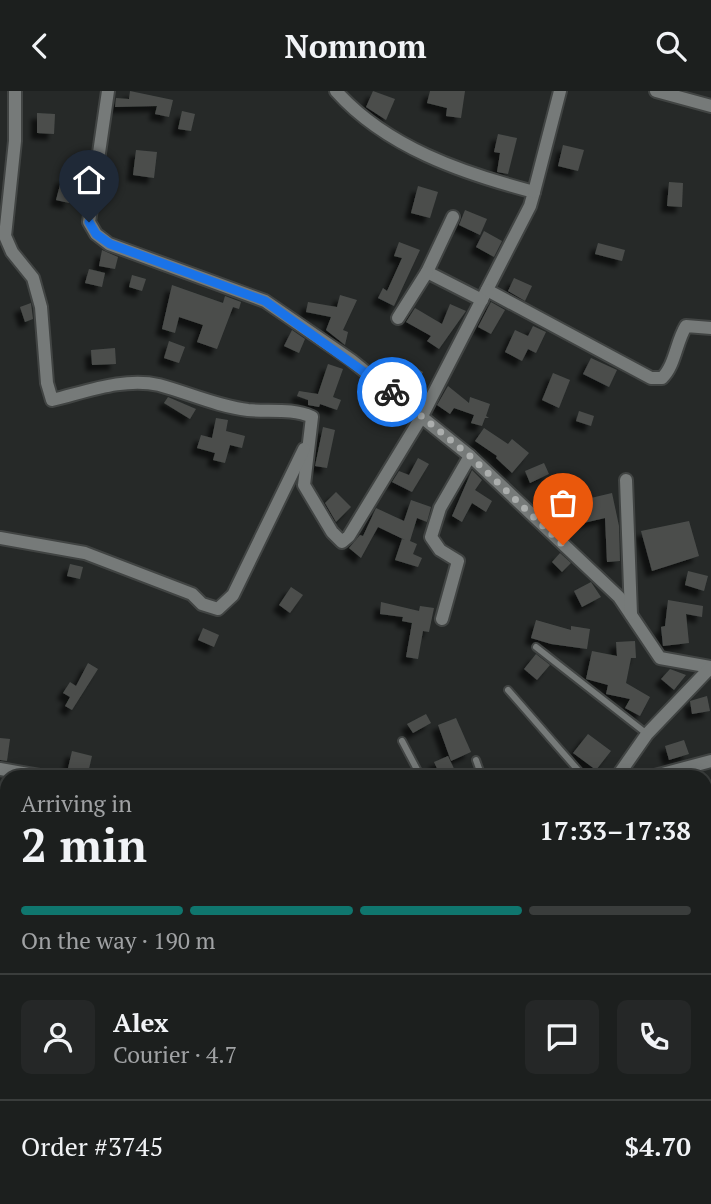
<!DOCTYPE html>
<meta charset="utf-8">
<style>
body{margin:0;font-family:"PT Serif",serif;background:#252727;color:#f1f3f6;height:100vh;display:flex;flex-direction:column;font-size:26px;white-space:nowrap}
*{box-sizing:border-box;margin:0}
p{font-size:23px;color:#a0a2a4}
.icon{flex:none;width:38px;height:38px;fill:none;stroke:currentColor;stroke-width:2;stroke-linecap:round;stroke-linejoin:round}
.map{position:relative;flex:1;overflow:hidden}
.side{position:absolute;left:0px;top:679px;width:712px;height:434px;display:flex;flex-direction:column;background:#1c1f1e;border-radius:21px 21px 0 0;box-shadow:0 4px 18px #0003,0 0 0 2px #3a3d3c}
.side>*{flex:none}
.pin{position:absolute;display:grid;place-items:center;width:60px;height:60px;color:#fff;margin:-72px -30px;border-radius:50% 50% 50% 0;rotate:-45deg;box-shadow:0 0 7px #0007}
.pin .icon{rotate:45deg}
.courier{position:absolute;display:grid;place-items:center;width:70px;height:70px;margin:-35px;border:5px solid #1a73e8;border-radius:50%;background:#fff;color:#222;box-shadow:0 2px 9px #0007}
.overview em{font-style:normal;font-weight:800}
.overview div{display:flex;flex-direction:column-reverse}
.overview{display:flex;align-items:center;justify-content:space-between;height:119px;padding:0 21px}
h1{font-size:46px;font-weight:800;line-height:52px}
.bar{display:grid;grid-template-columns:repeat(4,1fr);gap:10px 7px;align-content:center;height:84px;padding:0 21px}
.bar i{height:9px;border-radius:5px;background:#3a3d3c}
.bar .active{background:#0f766e}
.bar p{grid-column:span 4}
.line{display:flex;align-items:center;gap:18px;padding:0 21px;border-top:2px solid #3a3d3c}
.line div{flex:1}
.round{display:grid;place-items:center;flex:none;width:74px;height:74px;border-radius:10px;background:#252727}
header{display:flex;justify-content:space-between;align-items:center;height:91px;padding:0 21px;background:#1c1f1e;font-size:32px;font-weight:800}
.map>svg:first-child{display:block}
.building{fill:#4b4e4c;filter:url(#shadow)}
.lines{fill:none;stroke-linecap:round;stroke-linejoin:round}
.service-casing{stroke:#414443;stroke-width:10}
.minor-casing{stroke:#414443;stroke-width:16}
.secondary-casing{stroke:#414443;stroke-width:21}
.service{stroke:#767a79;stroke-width:6}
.minor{stroke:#767a79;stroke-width:12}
.secondary{stroke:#767a79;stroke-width:18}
.done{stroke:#abaead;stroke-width:7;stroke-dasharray:0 12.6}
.route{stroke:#1a73e8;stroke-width:9}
</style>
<header><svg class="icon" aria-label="back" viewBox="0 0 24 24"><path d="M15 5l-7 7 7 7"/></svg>Nomnom<svg class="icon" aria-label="search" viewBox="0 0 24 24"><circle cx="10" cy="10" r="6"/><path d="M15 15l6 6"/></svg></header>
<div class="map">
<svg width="711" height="1113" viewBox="0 0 711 1113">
<defs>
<filter id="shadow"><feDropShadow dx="-6" dy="6" stdDeviation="2" flood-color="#0009"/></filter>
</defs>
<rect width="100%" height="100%" fill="#262928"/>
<g class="building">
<polygon points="130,0 173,9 169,26 155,23 157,15 115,16 116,7 129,8"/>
<polygon points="373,0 395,8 386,29 366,16"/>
<polygon points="430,0 465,0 461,27 446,25 447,17 427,12"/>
<polygon points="182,20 195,23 191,40 178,38"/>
<polygon points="37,22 55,23 54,43 37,42"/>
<polygon points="498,43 517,47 508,83 497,81 500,62 494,61"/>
<polygon points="563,54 584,59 578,80 558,75"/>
<polygon points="136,59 157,61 154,87 133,84"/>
<polygon points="62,86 75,90 69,112 56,109"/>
<polygon points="669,91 683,92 682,116 667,115"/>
<polygon points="418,95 438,101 430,127 411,122"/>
<polygon points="465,119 487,128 480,144 459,134"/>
<polygon points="484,140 502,150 494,166 476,156"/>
<polygon points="399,151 420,159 394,215 378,207 383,197 387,200 402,167 394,165"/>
<polygon points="598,152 625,159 622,170 595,163"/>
<polygon points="102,159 118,166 115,178 99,175"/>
<polygon points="89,178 105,182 102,196 85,192"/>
<polygon points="132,184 146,188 142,200 129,196"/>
<polygon points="514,187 532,195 525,210 508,200"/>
<polygon points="172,194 223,212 225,205 241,211 239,218 233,216 217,258 197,251 203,234 179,226 175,242 162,238"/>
<polygon points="340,204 357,209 343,239 348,241 345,254 326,239 331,226 306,221 308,211 337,216"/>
<polygon points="491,211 505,219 491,243 478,236"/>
<polygon points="31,212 33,228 25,231 20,216"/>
<polygon points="450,213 466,220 439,258 427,250 431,245 406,231 415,217 442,233"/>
<polygon points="533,235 546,241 536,262 528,258 522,270 505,261 515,239 528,245"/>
<polygon points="292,239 305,248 299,262 284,255"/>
<polygon points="169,250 185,256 179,272 164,267"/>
<polygon points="115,257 116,273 92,274 91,259"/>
<polygon points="591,267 617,279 609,296 583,283"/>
<polygon points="408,272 423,281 409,305 395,293"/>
<polygon points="328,273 343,278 333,306 341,309 337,319 320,313 319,316 308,314 308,309 297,305 299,300 318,303"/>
<polygon points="553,282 570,289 559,317 542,309"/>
<polygon points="448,295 469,312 470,306 490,313 486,325 489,327 485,327 482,335 471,332 474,324 454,317 450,323 437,314"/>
<polygon points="168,306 196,318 190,328 164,312"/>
<polygon points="579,320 594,325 591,335 576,330"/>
<polygon points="216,327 228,329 226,340 245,345 242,357 230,354 225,372 213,369 215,362 197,357 201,344 212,347"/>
<polygon points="323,336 335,339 327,377 315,375"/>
<polygon points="484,337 508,353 512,348 529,362 512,382 496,367 497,365 475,350"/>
<polygon points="418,367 429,373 412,401 392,391 399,380 409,384"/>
<polygon points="544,372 549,383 530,392 525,380"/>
<polygon points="472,379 482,389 475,399 492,410 486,421 472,412 462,431 452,425"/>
<polygon points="336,401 351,416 336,431 325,412"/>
<polygon points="612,402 619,435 620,470 607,471 605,427 579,433 574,411"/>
<polygon points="411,409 431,416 427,431 417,427 410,450 417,453 413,463 422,467 418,476 395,469 402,448 405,449 378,436 361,467 349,457 360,444 363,445 376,417 404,430"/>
<polygon points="689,430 699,465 652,480 641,440"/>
<polygon points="560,462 571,472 562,481 552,471"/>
<polygon points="70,473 83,476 80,488 67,485"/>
<polygon points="688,480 708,485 704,500 685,494"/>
<polygon points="591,491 601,506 582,516 574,500"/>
<polygon points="291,496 303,504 290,522 279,514"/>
<polygon points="668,509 703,515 702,526 686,523 689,552 663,555 661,536 665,535"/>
<polygon points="381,511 419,520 420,515 434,517 429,541 423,540 418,568 406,566 412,532 402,530 403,526 380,523"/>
<polygon points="536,529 571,539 571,535 590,538 587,558 551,553 531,547"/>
<polygon points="203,537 219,544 214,556 198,549"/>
<polygon points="635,550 636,567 631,567 626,592 650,606 640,625 625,617 630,608 606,603 608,594 586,588 592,560 617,565 616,551"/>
<polygon points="536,563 550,574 537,589 524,578"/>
<polygon points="88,572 98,578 72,619 65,615 70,606 63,602 70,591 76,595"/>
<polygon points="670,578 686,584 674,599 661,588"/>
<polygon points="707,605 710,620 692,623 690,610"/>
<polygon points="426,623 431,632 413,642 407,633"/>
<polygon points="456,627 471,661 451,670 438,634"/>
<polygon points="588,643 611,660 596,679 573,662"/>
<polygon points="0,647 10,648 7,670 0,669"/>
<polygon points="684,649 689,663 669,669 665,655"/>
<polygon points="72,660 92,665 88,682 68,677"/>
<polygon points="448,665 458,686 441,686 434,671"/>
</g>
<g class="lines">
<defs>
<g id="service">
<polyline points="536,556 647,643"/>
<polyline points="508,599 584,686"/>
<polyline points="402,650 421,686"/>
<polyline points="476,669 482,686"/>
</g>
<g id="minor">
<path d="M15,0v50l-10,95 7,16 21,26 8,29 6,76 5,17c34,-8 72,-23 107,-15 30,8 57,21 89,25 21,2 44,-2 64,7l-8,68 28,47 10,10 7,-6 73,-120 108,-210 4,-14c-72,-19 -148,-45 -198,-101"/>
<polyline points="108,0 89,131 96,143 109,153 265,210 351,269 470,365 619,506 660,567 711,576"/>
<polyline points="656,0 711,15"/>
<polyline points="534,101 560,0"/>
<polyline points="453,126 427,181 482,209"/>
<path d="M487,199l164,88h11c13,-12 14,-36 24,-52l25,2"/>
<polyline points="398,227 427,181"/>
<polyline points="626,389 631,523"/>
<polyline points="0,447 85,462 192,503 202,513 218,518 233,504 304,358"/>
<polyline points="442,528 458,470 440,459 431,446 440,417 470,365"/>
<polyline points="0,678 45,686"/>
<polyline points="617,686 647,643 711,576"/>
<polyline points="651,686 711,670"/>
<polyline points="343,1106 346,1113"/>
<polyline points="451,1106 452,1113"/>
<polyline points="50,1113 50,1106"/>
</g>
<g id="secondary">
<polyline points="705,886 711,884"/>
<polyline points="0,930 7,929"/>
</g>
</defs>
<use href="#service" class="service-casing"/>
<use href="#minor" class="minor-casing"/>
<use href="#secondary" class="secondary-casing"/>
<use href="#service" class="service"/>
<use href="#minor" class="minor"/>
<use href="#secondary" class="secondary"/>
</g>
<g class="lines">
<polyline class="done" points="392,301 470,365 563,454"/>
<polyline class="route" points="89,131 96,143 110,153 265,210 392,301"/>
</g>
</svg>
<div class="pin" style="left:563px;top:454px;background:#ea580c"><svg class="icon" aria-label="bag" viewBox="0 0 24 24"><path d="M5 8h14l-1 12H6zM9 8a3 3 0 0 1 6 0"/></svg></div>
<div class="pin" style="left:89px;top:131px;background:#1f2937"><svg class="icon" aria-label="home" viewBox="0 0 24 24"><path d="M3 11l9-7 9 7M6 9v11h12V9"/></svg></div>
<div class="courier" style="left:392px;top:301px"><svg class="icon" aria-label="bike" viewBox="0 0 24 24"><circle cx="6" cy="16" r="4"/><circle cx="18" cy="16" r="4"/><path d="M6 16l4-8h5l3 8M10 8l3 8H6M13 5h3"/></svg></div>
<section class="side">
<div class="overview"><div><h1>2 min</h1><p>Arriving in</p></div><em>17:33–17:38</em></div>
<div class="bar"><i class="active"></i><i class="active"></i><i class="active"></i><i></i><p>On the way · 190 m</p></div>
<div class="line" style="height:126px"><a class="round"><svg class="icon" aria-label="person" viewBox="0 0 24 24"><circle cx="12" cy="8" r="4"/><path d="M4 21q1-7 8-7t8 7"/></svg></a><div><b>Alex</b><p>Courier · 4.7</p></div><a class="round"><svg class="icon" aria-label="chat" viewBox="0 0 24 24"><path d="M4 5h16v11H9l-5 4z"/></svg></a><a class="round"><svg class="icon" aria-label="phone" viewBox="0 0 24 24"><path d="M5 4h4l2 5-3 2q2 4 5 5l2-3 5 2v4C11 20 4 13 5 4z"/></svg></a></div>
<div class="line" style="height:91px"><div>Order #3745</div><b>$4.70</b></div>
</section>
</div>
